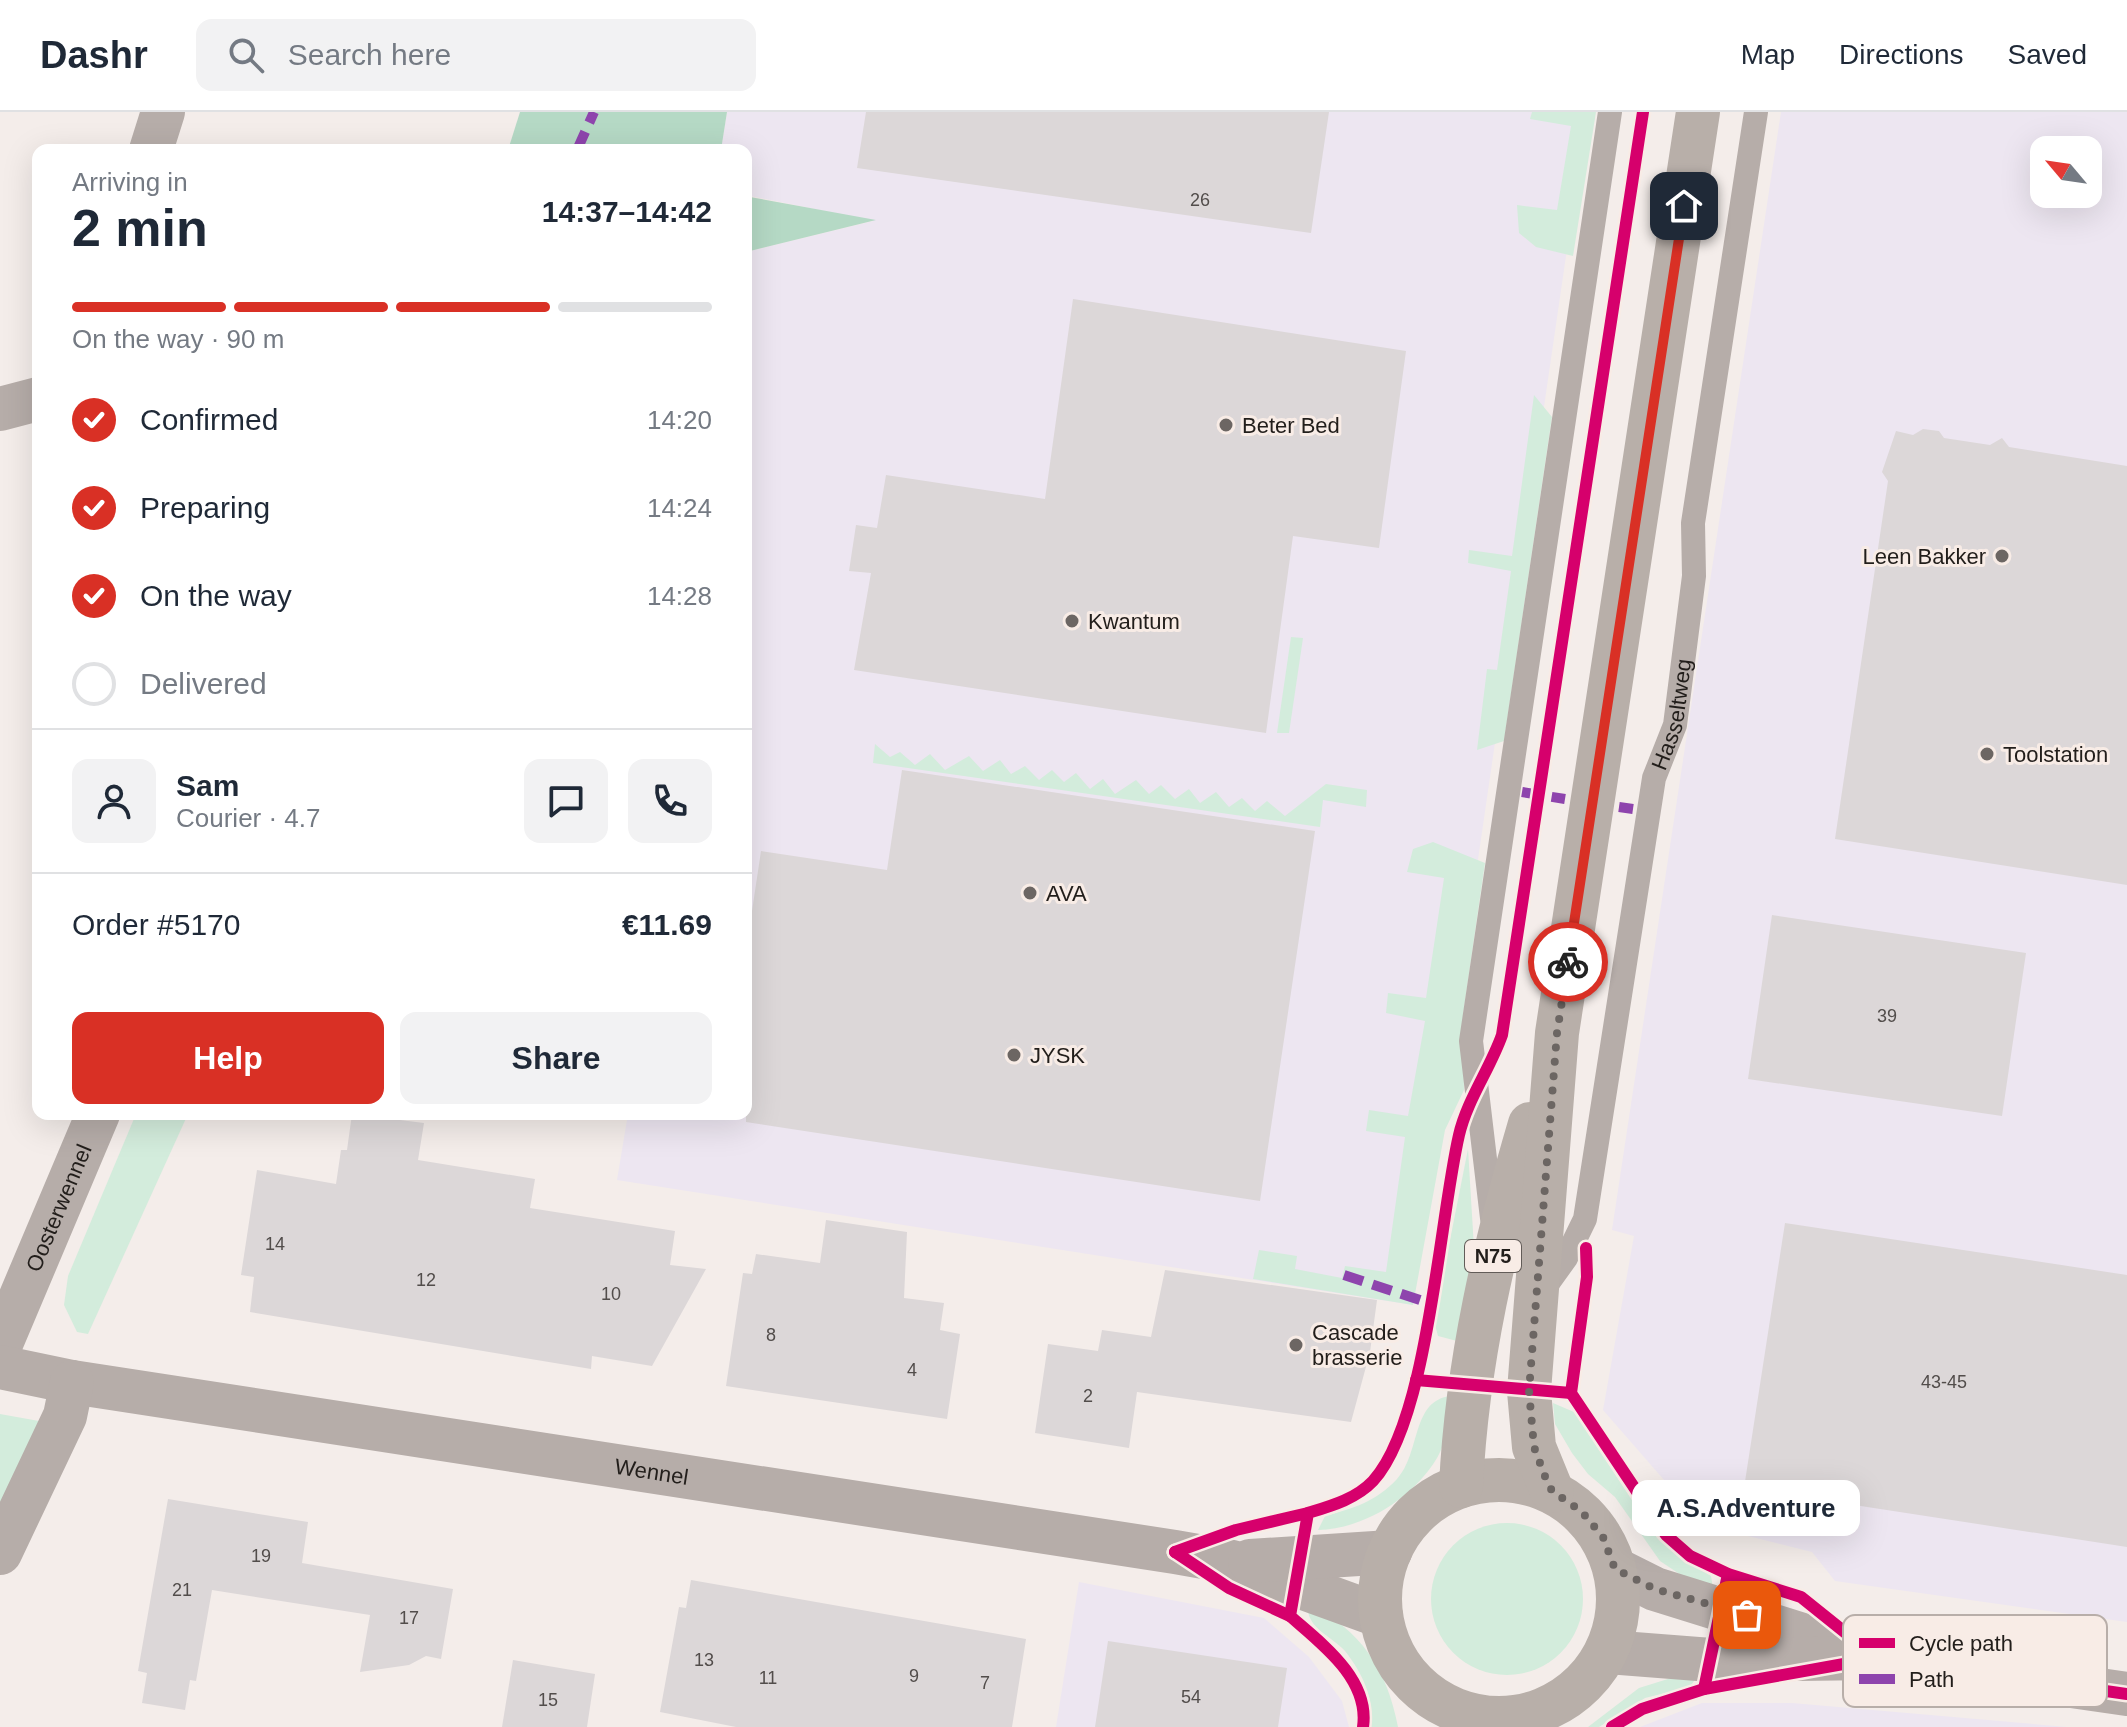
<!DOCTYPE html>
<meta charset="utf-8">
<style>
body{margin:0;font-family:Arial,sans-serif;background:#f2f2f3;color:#1f2937;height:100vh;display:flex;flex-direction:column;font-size:30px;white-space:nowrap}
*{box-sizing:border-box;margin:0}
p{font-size:26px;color:#747a83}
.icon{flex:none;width:44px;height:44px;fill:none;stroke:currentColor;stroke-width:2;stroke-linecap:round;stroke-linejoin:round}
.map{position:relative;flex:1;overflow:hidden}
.details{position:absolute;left:32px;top:32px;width:720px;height:976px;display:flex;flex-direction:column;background:#fff;border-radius:16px;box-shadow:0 8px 32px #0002}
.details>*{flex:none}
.needle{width:52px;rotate:299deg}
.tools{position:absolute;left:2030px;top:24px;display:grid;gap:16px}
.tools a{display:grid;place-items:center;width:72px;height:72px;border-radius:16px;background:#fff;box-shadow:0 8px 32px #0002;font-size:40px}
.pin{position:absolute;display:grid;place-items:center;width:68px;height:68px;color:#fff;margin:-34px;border-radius:16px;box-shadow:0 4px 12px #0006}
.courier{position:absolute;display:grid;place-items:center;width:80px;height:80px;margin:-40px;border:6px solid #d93025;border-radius:50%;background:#fff;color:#222;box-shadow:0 2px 10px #0007}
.bubble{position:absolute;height:56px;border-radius:16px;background:#fff;box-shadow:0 8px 32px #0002;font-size:26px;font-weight:800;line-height:56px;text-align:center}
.overview em{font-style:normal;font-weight:800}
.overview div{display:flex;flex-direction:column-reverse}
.overview{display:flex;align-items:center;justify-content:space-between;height:136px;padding:0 40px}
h1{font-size:52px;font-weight:800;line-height:60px}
.bar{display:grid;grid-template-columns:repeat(4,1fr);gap:12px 8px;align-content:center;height:96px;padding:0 40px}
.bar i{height:10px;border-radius:6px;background:#e0e1e3}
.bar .current{background:#d93025}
.bar p{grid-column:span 4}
.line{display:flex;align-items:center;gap:20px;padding:0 40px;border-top:2px solid #e0e1e3}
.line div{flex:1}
.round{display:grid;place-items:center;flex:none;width:84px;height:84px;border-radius:16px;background:#f2f2f3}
ol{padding:0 40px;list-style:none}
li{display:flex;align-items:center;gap:24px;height:88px}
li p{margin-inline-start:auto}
li .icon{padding:8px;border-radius:50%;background:#d93025;color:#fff;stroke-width:4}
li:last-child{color:#747a83}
li i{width:44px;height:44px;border:4px solid #e0e1e3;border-radius:50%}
.action{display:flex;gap:16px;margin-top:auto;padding:16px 40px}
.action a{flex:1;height:92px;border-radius:16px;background:#d93025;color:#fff;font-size:32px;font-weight:800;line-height:92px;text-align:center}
.action a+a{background:#f2f2f3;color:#1f2937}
header{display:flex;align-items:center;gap:48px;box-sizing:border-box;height:112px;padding:0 40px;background:#fff;border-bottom:2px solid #e0e1e3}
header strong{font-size:38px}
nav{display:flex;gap:44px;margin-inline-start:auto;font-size:28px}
.search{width:560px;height:72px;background:#f2f2f3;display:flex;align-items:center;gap:20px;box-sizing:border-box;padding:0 28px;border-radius:16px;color:#747a83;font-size:30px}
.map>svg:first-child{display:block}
.commercial{fill:#ede6f1;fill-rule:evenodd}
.green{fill:#d3ecdc}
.forest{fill:#b5d9c5}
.building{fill:#dcd7d8}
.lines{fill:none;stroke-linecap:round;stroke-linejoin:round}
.service{stroke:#b6ada9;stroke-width:24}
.minor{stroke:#b6ada9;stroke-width:44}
.primary{stroke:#b8afa9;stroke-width:44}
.quiet{stroke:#8e44ad;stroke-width:10;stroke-dasharray:20 10;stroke-linecap:butt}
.cycleway-casing{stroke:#f8ece6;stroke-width:17}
.cycleway{stroke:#d6006c;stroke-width:12}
.done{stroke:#6c6663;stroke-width:8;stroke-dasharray:0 14.4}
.route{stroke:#d93025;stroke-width:10}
.poi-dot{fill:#6c6663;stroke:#f8ece6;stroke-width:3}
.labels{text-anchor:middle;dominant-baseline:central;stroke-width:6;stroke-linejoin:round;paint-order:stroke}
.number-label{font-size:18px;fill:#524d4b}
.shield{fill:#f8ece6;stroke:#625c58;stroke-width:2}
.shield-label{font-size:20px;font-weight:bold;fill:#221e1b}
.poi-label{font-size:22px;fill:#221e1b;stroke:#f8ece6;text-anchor:start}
.street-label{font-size:22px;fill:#221e1b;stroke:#f8ece6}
.key{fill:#f8ece6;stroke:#b8aea9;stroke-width:2}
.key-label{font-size:22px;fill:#221e1b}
</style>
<header>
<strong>Dashr</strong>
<div class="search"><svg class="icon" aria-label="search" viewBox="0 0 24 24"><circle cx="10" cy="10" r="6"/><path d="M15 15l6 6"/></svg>Search here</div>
<nav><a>Map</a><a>Directions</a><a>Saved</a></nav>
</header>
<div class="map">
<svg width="2127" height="1615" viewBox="0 0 2127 1615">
<rect width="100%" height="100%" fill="#f4edea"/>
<g class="commercial">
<polygon points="727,0 1587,0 1413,1193 617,1068 628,1002 746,1002 746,140 873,109 746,83 746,38 721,38"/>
<path d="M1781,0h346v1510l-292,-41 -23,-29 -76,-19 -58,-37 -75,-86 31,-174 -22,-6zM2044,38h44v44h-44z"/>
<polygon points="1079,1470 1264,1506 1309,1545 1342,1589 1349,1615 1056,1615"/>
<polygon points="1702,1591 1792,1591 2067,1615 1640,1615"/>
</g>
<g class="green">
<polygon points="1532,0 1596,0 1573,144 1536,135 1519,121 1517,93 1557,98 1571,14 1530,7"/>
<polygon points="1534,283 1552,305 1504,629 1477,638 1487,557 1497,558 1511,459 1468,451 1469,438 1512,444"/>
<polygon points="1291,525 1303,526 1289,621 1277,621"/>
<polygon points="875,632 890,645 900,640 915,653 930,642 945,658 969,644 983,659 1000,648 1011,662 1025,654 1039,668 1052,658 1064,670 1076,661 1090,677 1103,667 1115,682 1136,668 1149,682 1161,673 1175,687 1189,677 1200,691 1216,680 1229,695 1242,686 1255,699 1267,689 1285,704 1326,672 1367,678 1366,695 1323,688 1320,715 873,651"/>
<polygon points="1433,730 1485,751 1463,903 1464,978 1445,1018 1413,1193 1253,1167 1259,1138 1297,1144 1295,1157 1342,1166 1345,1154 1386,1160 1405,1025 1366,1019 1369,998 1408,1004 1425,909 1386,901 1388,881 1426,886 1444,766 1407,760 1413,737"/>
<polygon points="136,1002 188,1002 88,1222 77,1220 64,1193 68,1164"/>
<polygon points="1468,1037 1474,1136 1457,1229 1438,1224 1434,1209"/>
<path d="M1451,1284c-3,20 -3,44 -14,62 -24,40 -73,71 -119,72l7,-14c27,-7 52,-15 72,-37 24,-26 14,-79 54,-83z"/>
<polygon points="1553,1291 1574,1300 1657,1426 1677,1443 1711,1464 1713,1476 1687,1467 1660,1449 1615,1385 1588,1362 1572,1341 1555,1312"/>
<polygon points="0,1302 39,1309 0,1419"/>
<circle cx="1507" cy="1487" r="76"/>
<path d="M1308,1492c53,26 79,65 90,123h-27c3,-29 -8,-53 -26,-76 -13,-15 -40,-23 -37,-47z"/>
<polygon points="1671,1566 1696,1566 1690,1575 1645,1586 1599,1615 1588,1615 1639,1576"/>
</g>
<g class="forest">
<polygon points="520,0 727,0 721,38 508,38"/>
<polygon points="746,83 750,85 876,108 746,140"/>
</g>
<g class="building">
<polygon points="866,0 1329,0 1311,121 857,56"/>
<polygon points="1073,187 1406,239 1379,436 1293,424 1266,621 854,558 871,461 849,459 856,413 877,416 886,363 1045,387"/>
<polygon points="1923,317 1939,319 1944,326 1990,333 2002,326 2009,335 2127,354 2127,773 1835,727 1888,369 1882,360 1896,319 1913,323"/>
<polygon points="902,658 1315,719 1260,1089 746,1010 746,839 761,739 887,758"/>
<polygon points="1772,803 2026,841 2002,1004 1748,967"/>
<polygon points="352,1002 424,1011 418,1048 535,1067 530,1096 675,1119 670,1153 706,1157 652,1254 592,1244 591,1257 250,1200 254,1165 241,1163 257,1058 336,1072 341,1038 347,1038"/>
<polygon points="826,1108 907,1120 904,1186 944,1191 940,1218 960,1222 947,1307 726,1274 743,1161 752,1162 756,1142 820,1151"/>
<polygon points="1785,1111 2127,1163 2127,1435 1744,1376"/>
<polygon points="1165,1158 1377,1188 1370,1240 1351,1310 1137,1280 1129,1336 1035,1321 1048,1232 1098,1239 1102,1218 1151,1225"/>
<polygon points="168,1387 308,1410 302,1451 453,1477 441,1547 426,1544 409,1553 360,1560 370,1503 212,1478 196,1569 190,1568 185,1598 142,1591 147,1561 138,1559"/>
<polygon points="691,1468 1026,1527 1012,1615 736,1615 660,1600 679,1495 686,1496"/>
<polygon points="1108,1529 1287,1556 1278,1615 1095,1615"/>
<polygon points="513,1548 595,1562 587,1615 502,1615"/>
</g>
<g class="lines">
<g class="service">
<polyline points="1492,1106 1471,929 1610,0"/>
<path id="s1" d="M1543,1178l23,-32 19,-39 69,-441 21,-53 19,-149 -1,-53 63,-411"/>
</g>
<g class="minor">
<polyline points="151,38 163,0"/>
<polyline points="0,297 38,287"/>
<path id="s2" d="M0,1234l98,-232"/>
<path id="s3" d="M0,1255l72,15 1103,170 57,10 149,54"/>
<polyline points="0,1441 65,1304 72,1270"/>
<polyline points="1250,1449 1390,1440"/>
<polyline points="1615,1457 1655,1477 1844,1536"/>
<polyline points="1608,1540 1711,1548 1877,1546 2127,1582"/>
</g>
<g class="primary">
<circle cx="1499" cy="1487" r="119"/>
<path d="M1461,1374c6,-125 34,-243 69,-362"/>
<polyline points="1552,1379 1534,1335 1529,1279 1557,921 1698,0"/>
</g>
<g class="quiet">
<polyline points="577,38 594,0"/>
<polyline points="1522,680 1565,687"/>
<polyline points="1619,695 1633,697"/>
<polyline points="1344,1163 1429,1191"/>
</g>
<defs>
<g id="cycleway">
<polyline points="1586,1136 1587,1165 1571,1281 1666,1423 1690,1444 1728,1462 1801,1485 1877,1546"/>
<polyline points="1416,1268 1571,1281"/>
<polyline points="1175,1440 1236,1418 1308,1401"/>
<polyline points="1175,1440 1229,1476 1290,1504"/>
<polyline points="1704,1577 1728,1462"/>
<path d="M1363,1615c7,-48 -41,-83 -73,-111l18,-103c23,-7 48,-14 65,-32 55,-60 66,-260 86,-346 8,-35 31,-66 43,-100l141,-923"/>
<polyline points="1612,1615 1642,1597 1704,1577 1877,1546 2127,1582"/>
</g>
</defs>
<use href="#cycleway" class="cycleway-casing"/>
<use href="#cycleway" class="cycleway"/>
</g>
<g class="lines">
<polyline class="done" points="1568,850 1557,921 1529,1279 1534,1335 1546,1367 1552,1379 1581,1399 1603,1425 1615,1457 1655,1477 1747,1503"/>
<polyline class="route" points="1568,850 1684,94"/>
</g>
<g class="poi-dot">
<circle cx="1226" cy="313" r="8"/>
<circle cx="2002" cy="444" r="8"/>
<circle cx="1072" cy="509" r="8"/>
<circle cx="1987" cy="642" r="8"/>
<circle cx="1030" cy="781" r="8"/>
<circle cx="1014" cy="943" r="8"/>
<circle cx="1296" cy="1233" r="8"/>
</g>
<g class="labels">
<g class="number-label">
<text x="1200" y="88">26</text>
<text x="1887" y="904">39</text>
<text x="275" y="1132">14</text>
<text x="426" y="1168">12</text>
<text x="611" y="1182">10</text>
<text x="771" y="1223">8</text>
<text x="912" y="1258">4</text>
<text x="1944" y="1270">43-45</text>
<text x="1088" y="1284">2</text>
<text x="261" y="1444">19</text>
<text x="182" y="1478">21</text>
<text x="409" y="1506">17</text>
<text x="704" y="1548">13</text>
<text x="914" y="1564">9</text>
<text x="768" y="1566">11</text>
<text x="985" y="1571">7</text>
<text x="1191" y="1585">54</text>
<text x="548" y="1588">15</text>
</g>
<rect class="shield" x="1465" y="1128" width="56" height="32" rx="6"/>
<g class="shield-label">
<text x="1493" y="1144">N75</text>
</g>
<g class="poi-label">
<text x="1242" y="313">Beter Bed</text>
<text x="1986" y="444" text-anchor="end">Leen Bakker</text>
<text x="1088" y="509">Kwantum</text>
<text x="2003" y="642">Toolstation</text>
<text x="1046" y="781">AVA</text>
<text x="1030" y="943">JYSK</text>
<text x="1312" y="1220">Cascade<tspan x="1312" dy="25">brasserie</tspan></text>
</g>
<g class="street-label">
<text stroke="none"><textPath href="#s1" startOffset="596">Hasseltweg</textPath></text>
<text stroke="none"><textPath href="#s2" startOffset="150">Oosterwennel</textPath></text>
<text stroke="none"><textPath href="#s3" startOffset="660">Wennel</textPath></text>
</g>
</g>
<rect x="1843" y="1503" width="264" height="92" rx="12" class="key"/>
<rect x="1859" y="1526" width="36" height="10" fill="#d6006c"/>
<rect x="1859" y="1562" width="36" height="10" fill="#8e44ad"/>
<g class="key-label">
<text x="1909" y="1539">Cycle path</text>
<text x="1909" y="1575">Path</text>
</g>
</svg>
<div class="tools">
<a><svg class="needle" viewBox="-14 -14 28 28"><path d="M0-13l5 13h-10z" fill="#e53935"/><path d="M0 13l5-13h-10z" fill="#747a83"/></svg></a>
</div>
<div class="pin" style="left:1747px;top:1503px;background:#ea580c"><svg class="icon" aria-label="bag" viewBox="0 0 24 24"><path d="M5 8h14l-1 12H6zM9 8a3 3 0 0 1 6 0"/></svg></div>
<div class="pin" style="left:1684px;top:94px;background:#1f2937"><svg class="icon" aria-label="home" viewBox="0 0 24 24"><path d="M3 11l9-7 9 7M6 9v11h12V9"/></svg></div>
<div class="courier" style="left:1568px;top:850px"><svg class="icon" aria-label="bike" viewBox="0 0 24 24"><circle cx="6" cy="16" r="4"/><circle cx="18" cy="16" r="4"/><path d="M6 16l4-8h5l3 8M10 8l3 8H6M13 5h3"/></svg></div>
<div class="bubble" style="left:1632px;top:1368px;width:228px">A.S.Adventure</div>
<section class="details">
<div class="overview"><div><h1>2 min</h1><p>Arriving in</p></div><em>14:37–14:42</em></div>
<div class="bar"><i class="current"></i><i class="current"></i><i class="current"></i><i></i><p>On the way · 90 m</p></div>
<ol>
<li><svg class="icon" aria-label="check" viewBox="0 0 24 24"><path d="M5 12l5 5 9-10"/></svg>Confirmed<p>14:20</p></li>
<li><svg class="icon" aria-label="check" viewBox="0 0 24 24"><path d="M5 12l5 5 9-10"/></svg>Preparing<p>14:24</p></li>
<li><svg class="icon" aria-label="check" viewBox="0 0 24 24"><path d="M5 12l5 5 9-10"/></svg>On the way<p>14:28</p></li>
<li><i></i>Delivered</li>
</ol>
<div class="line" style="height:144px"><a class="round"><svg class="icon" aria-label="person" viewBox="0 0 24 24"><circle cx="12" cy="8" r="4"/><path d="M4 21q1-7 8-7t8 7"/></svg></a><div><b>Sam</b><p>Courier · 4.7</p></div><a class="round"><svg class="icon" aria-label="chat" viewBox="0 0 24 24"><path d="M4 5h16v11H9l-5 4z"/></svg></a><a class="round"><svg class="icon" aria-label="phone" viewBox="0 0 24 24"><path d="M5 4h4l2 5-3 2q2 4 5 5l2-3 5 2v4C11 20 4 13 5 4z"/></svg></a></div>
<div class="line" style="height:104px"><div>Order #5170</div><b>€11.69</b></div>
<div class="action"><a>Help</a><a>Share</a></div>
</section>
</div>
